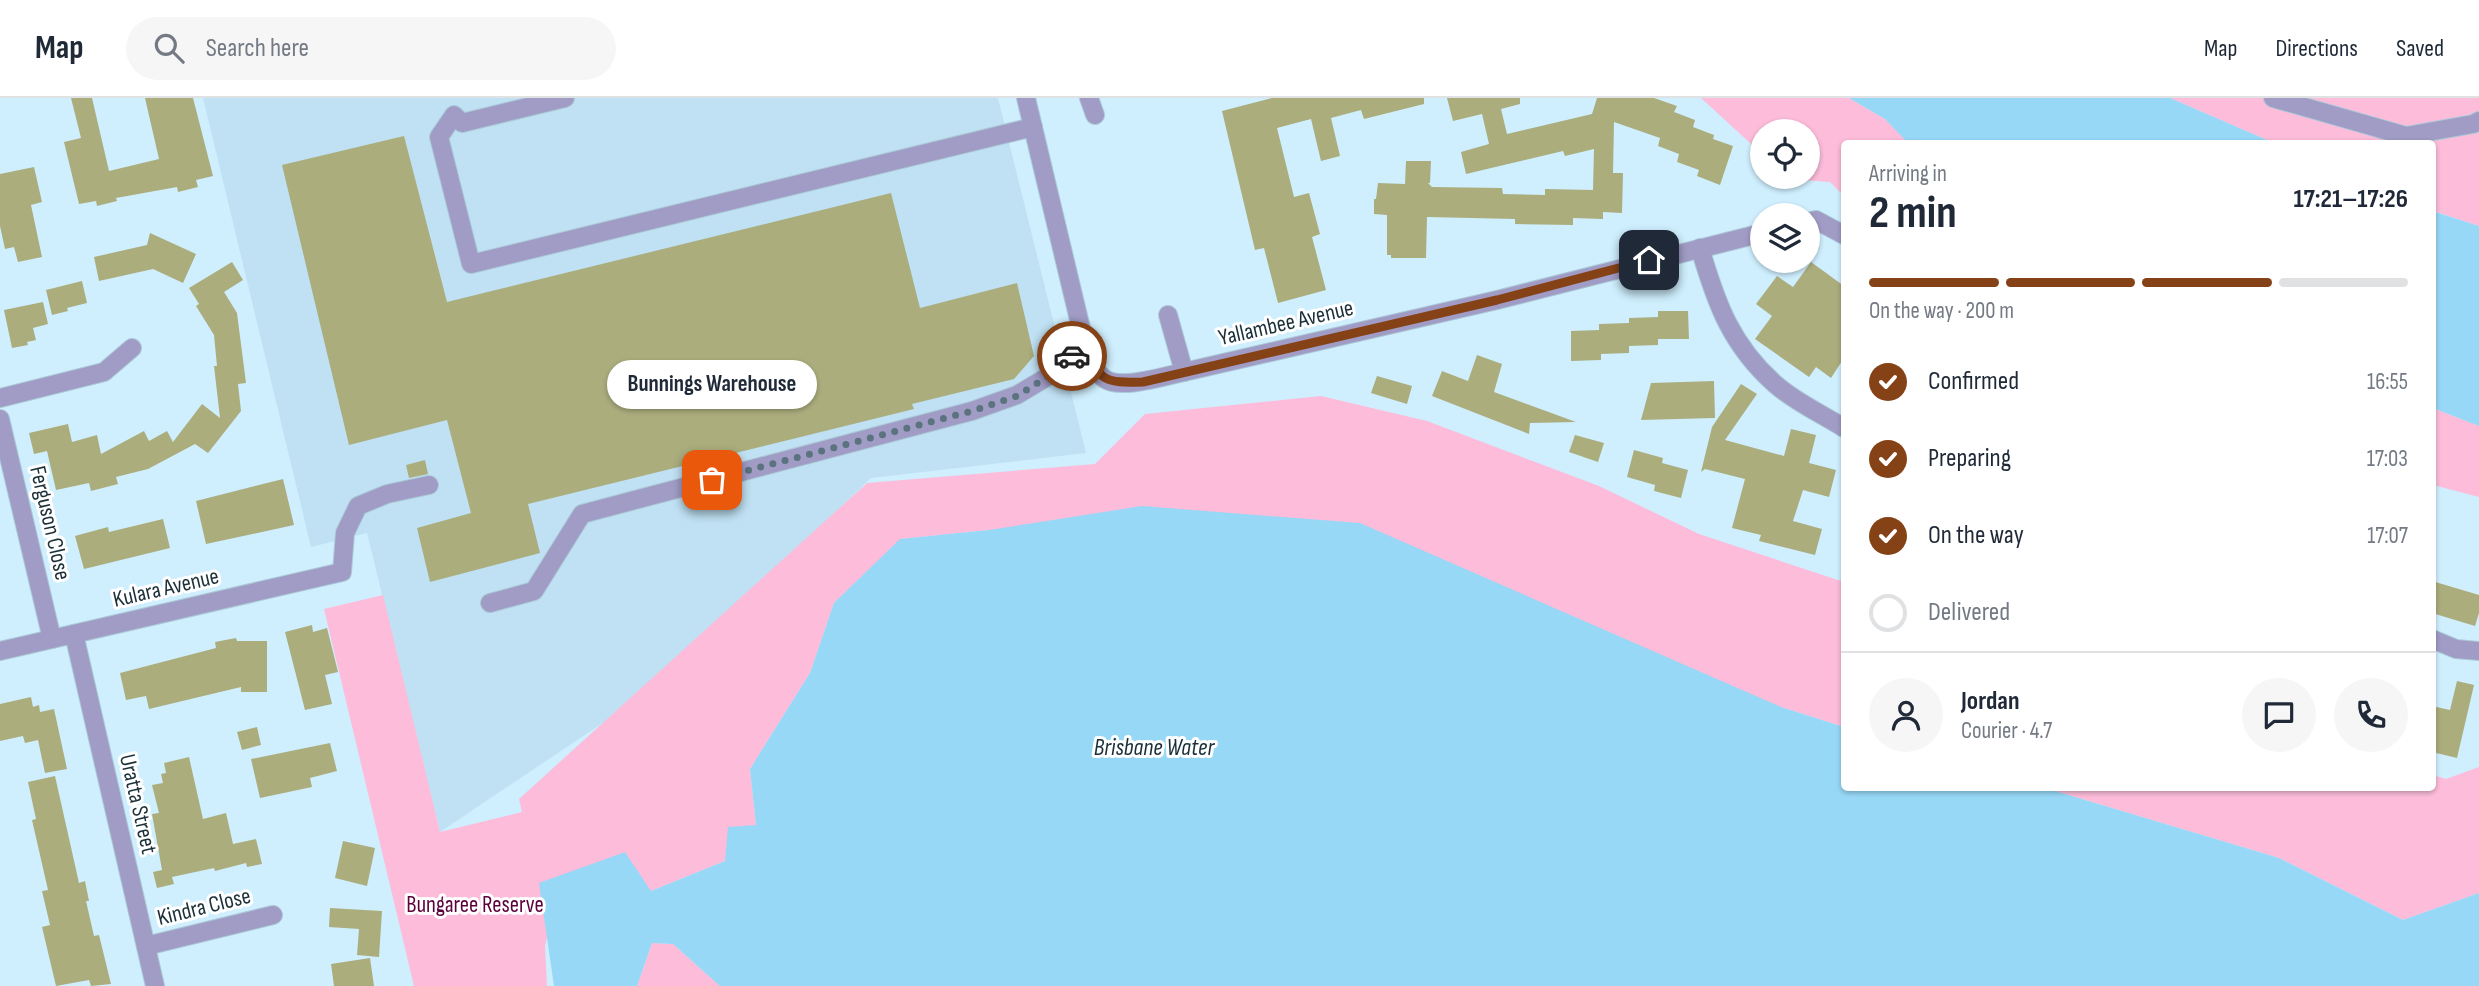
<!DOCTYPE html>
<meta charset="utf-8">
<style>
body{margin:0;font-family:"Sofia Sans Condensed",sans-serif;background:#f6f6f7;color:#1f2937;height:100vh;display:flex;flex-direction:column;font-size:26px;white-space:nowrap}
*{box-sizing:border-box;margin:0}
p{font-size:23px;color:#747a83}
.icon{flex:none;width:38px;height:38px;fill:none;stroke:currentColor;stroke-width:2;stroke-linecap:round;stroke-linejoin:round}
.map{position:relative;flex:1;overflow:hidden}
.drawer{position:absolute;left:1841px;top:42px;width:595px;height:651px;display:flex;flex-direction:column;background:#fff;border-radius:7px;box-shadow:0 2px 5px #0004}
.drawer>*{flex:none}
.buttons{position:absolute;left:1750px;top:21px;display:grid;gap:14px}
.buttons a{display:grid;place-items:center;width:70px;height:70px;border-radius:50%;background:#fff;box-shadow:0 2px 5px #0004;font-size:35px}
.pin{position:absolute;display:grid;place-items:center;width:60px;height:60px;color:#fff;margin:-30px;border-radius:14px;box-shadow:0 4px 10px #0006}
.courier{position:absolute;display:grid;place-items:center;width:70px;height:70px;margin:-35px;border:5px solid #854216;border-radius:50%;background:#fff;color:#222;box-shadow:0 2px 9px #0007}
.bubble{position:absolute;height:49px;border-radius:24px;background:#fff;box-shadow:0 2px 5px #0004;font-size:23px;font-weight:700;line-height:49px;text-align:center}
.summary em{font-style:normal;font-weight:700}
.summary div{display:flex;flex-direction:column-reverse}
.summary{display:flex;align-items:center;justify-content:space-between;height:119px;padding:0 28px}
h1{font-size:46px;font-weight:700;line-height:52px}
.bar{display:grid;grid-template-columns:repeat(4,1fr);gap:10px 7px;align-content:center;height:84px;padding:0 28px}
.bar i{height:9px;border-radius:5px;background:#e0e1e3}
.bar .on{background:#854216}
.bar p{grid-column:span 4}
.line{display:flex;align-items:center;gap:18px;padding:0 28px;border-top:2px solid #e0e1e3}
.line div{flex:1}
.round{display:grid;place-items:center;flex:none;width:74px;height:74px;border-radius:37px;background:#f6f6f7}
ol{padding:0 28px;list-style:none}
li{display:flex;align-items:center;gap:21px;height:77px}
li p{margin-inline-start:auto}
li .icon{padding:7px;border-radius:50%;background:#854216;color:#fff;stroke-width:4}
li:last-child{color:#747a83}
li i{width:38px;height:38px;border:4px solid #e0e1e3;border-radius:50%}
header{display:flex;align-items:center;gap:42px;box-sizing:border-box;height:98px;padding:0 35px;background:#fff;border-bottom:2px solid #e0e1e3}
header strong{font-size:33px}
nav{display:flex;gap:38px;margin-inline-start:auto;font-size:24px}
.search{width:490px;height:63px;background:#f6f6f7;display:flex;align-items:center;gap:18px;box-sizing:border-box;padding:0 24px;border-radius:38px;color:#747a83;font-size:26px}
.map>svg:first-child{display:block}
.built{fill:#bfe1f3}
.green{fill:#fcbcda}
.water{fill:#97d8f7}
.building{fill:#abad7d}
.lines{fill:none;stroke-linecap:round;stroke-linejoin:round}
.minor-casing{stroke:#abc9d7;stroke-width:20}
.minor{stroke:#a09cc5;stroke-width:18}
.done{stroke:#5a737e;stroke-width:7;stroke-dasharray:0 12.6}
.route{stroke:#854216;stroke-width:9}
.labels{text-anchor:middle;dominant-baseline:central;stroke-width:6;stroke-linejoin:round;paint-order:stroke}
.street-label{font-size:23px;fill:#1b3039;stroke:#fff}
.park-label{font-size:23px;fill:#5b023b;stroke:#fff}
.water-label{font-size:24px;font-style:italic;fill:#1a2f39;stroke:#fff}
</style>
<header>
<strong>Map</strong>
<div class="search"><svg class="icon" aria-label="search" viewBox="0 0 24 24"><circle cx="10" cy="10" r="6"/><path d="M15 15l6 6"/></svg>Search here</div>
<nav><a>Map</a><a>Directions</a><a>Saved</a></nav>
</header>
<div class="map">
<svg width="2479" height="888" viewBox="0 0 2479 888">
<rect width="100%" height="100%" fill="#cfeffe"/>
<polygon class="built" points="203,0 998,0 1086,355 871,380 643,598 440,734 367,435 311,449"/>
<g class="green">
<polygon points="1701,0 1849,0 1885,21 1908,45 1844,46 1844,98 1830,84 1790,81 1788,79 1808,79 1808,33 1762,33 1762,56"/>
<polygon points="2170,0 2479,0 2479,128 2433,113 2432,46 2274,45"/>
<polygon points="1321,298 1427,323 1599,388 1699,436 1844,484 1844,629 1781,609 989,432 901,441 834,505 810,575 750,671 756,727 725,763 651,793 551,823 545,848 547,888 414,888 324,511 383,497 440,734 522,714 519,701 867,385 1095,366 1145,316"/>
<polygon points="2433,310 2479,328 2479,399 2433,387"/>
<polygon points="2479,669 2479,795 2403,822 2279,760 2045,690 2432,690 2433,677 2446,681"/>
<polygon points="652,845 673,846 720,888 637,888"/>
</g>
<g class="water">
<polygon points="1849,0 2170,0 2274,45 1908,45 1885,21"/>
<polygon points="2432,113 2479,128 2479,328 2433,310"/>
<polygon points="1142,408 1360,425 1781,609 1844,629 1844,690 2045,690 2279,760 2403,822 2479,795 2479,888 720,888 673,846 652,845 637,888 554,888 539,785 625,754 651,793 725,763 728,729 756,727 750,671 810,575 834,505 900,441 989,432"/>
</g>
<g class="building">
<polygon points="71,0 92,0 109,73 159,61 145,0 193,0 213,78 196,82 198,89 178,94 177,89 116,100 117,103 97,108 96,103 79,106 64,44 81,40"/>
<polygon points="1272,0 1424,0 1424,6 1364,21 1361,12 1331,20 1340,58 1321,63 1311,21 1277,30 1294,99 1309,95 1320,136 1312,139 1326,192 1278,205 1264,150 1255,152 1222,13"/>
<polygon points="1447,0 1520,0 1520,6 1501,11 1507,36 1592,16 1597,0 1654,0 1677,8 1674,14 1695,22 1693,29 1714,37 1713,41 1733,48 1720,87 1697,78 1699,72 1677,64 1679,56 1658,48 1660,40 1614,24 1613,75 1623,75 1622,115 1603,114 1603,121 1573,120 1573,127 1515,126 1515,121 1427,119 1426,160 1391,160 1391,157 1387,157 1387,117 1374,116 1374,101 1376,101 1378,85 1405,86 1406,63 1431,63 1430,85 1428,85 1432,89 1502,90 1503,96 1545,97 1545,91 1593,92 1594,51 1565,58 1563,53 1466,76 1461,54 1489,46 1482,16 1453,23"/>
<polygon points="404,38 447,204 891,95 920,210 1017,185 1034,258 1014,281 912,306 914,311 528,406 540,455 430,484 417,430 471,415 447,322 349,347 282,67"/>
<polygon points="34,69 42,104 31,107 42,159 18,164 14,149 5,151 0,128 0,76"/>
<polygon points="150,135 196,156 183,185 153,171 99,183 94,159 147,147"/>
<polygon points="232,164 243,182 224,194 237,215 246,285 238,286 241,313 208,355 195,346 148,371 116,379 118,386 91,393 89,385 56,392 47,353 34,356 29,335 68,326 72,344 97,337 101,356 144,333 149,343 167,333 173,344 202,306 220,320 214,268 217,268 214,237 196,208 199,206 189,190"/>
<polygon points="1811,164 1844,188 1844,260 1831,280 1816,269 1809,279 1755,241 1772,218 1756,206 1777,178 1793,189"/>
<polygon points="82,183 87,205 67,210 68,213 52,217 46,192"/>
<polygon points="43,204 48,226 33,230 36,242 27,244 28,247 12,250 4,212"/>
<polygon points="1658,213 1688,213 1689,241 1658,241 1658,247 1629,248 1629,255 1601,256 1601,262 1571,263 1571,233 1599,232 1599,226 1629,225 1629,220 1658,219"/>
<polygon points="1477,257 1502,266 1494,294 1576,324 1530,325 1529,336 1432,298 1442,273 1468,283"/>
<polygon points="1377,278 1412,288 1407,306 1371,295"/>
<polygon points="1714,283 1715,320 1641,322 1651,285"/>
<polygon points="1741,286 1757,296 1725,342 1784,358 1791,331 1816,337 1809,365 1836,372 1829,399 1803,392 1793,423 1822,431 1815,457 1759,443 1761,437 1732,430 1745,381 1705,371 1701,374 1712,329"/>
<polygon points="1575,337 1604,345 1598,364 1569,354"/>
<polygon points="1634,352 1663,360 1662,365 1688,372 1681,400 1654,393 1655,387 1627,379"/>
<polygon points="425,362 428,376 409,380 406,367"/>
<polygon points="283,381 294,427 206,446 196,403"/>
<polygon points="163,421 170,450 84,471 75,438 108,429 109,434"/>
<polygon points="2432,483 2479,497 2479,515 2475,528 2432,515"/>
<polygon points="312,527 313,534 327,530 338,574 325,577 332,606 305,612 285,534"/>
<polygon points="236,540 237,543 267,543 267,594 241,594 241,589 149,611 146,598 126,602 120,575 216,550 215,544"/>
<polygon points="2457,583 2474,587 2457,660 2432,654 2432,608 2450,612"/>
<polygon points="31,599 33,609 39,607 40,614 54,611 67,671 45,675 38,642 25,645 23,638 0,643 0,606"/>
<polygon points="257,629 261,647 242,652 237,634"/>
<polygon points="330,645 337,673 310,680 312,689 260,700 251,661"/>
<polygon points="189,659 203,721 226,715 233,746 256,741 262,766 247,769 246,765 215,773 214,770 172,779 174,786 157,790 153,774 162,772 152,716 159,715 152,687 163,685 161,676 166,675 164,665"/>
<polygon points="55,678 79,785 85,783 89,803 86,803 94,838 99,837 111,886 91,888 89,882 56,888 42,829 50,827 42,793 48,792 32,722 36,721 28,684"/>
<polygon points="343,743 375,750 367,788 335,780"/>
<polygon points="330,810 382,813 379,859 357,857 359,831 329,829"/>
<polygon points="370,860 374,888 334,888 331,866"/>
</g>
<g class="lines">
<defs>
<g id="minor">
<polyline points="565,0 462,25 454,17 439,39 471,166 1033,29"/>
<path d="M1026,0l59,247c5,12 9,27 20,34 16,11 60,-3 79,-7l313,-72 265,-67"/>
<polyline points="1089,0 1095,17"/>
<polyline points="2273,0 2406,38 2473,26 2479,23"/>
<polyline points="1808,124 1816,122 1844,137"/>
<path d="M1700,150c16,55 31,97 75,136 20,18 47,30 69,44"/>
<polyline points="1168,217 1184,274"/>
<polyline points="0,300 104,274 132,250"/>
<polyline points="0,321 52,541"/>
<polyline points="490,505 534,493 582,416 972,313 1017,297 1047,279 1085,247"/>
<polyline points="74,536 155,888"/>
<polyline points="2432,541 2456,551 2479,553"/>
<polyline points="0,553 342,474 345,435 358,408 387,396 429,387"/>
<polyline points="146,848 273,817"/>
</g>
</defs>
<use href="#minor" class="minor-casing"/>
<use href="#minor" class="minor"/>
</g>
<g class="lines">
<polyline class="done" points="712,382 972,313 1017,298 1047,279 1072,258"/>
<path class="route" d="M1072,258l13,-11c14,37 20,38 58,37l354,-82 152,-40"/>
</g>
<g class="labels">
<g class="street-label">
<text transform="translate(1286 225) rotate(-13)">Yallambee Avenue</text>
<text transform="translate(50 425) rotate(77)">Ferguson Close</text>
<text transform="translate(166 490) rotate(-13)">Kulara Avenue</text>
<text transform="translate(138 706) rotate(77)">Uratta Street</text>
<text transform="translate(204 809) rotate(-14)">Kindra Close</text>
</g>
<g class="park-label">
<text x="475" y="807">Bungaree Reserve</text>
</g>
<g class="water-label">
<text x="1154" y="649">Brisbane Water</text>
</g>
</g>
</svg>
<div class="buttons">
<a><svg class="icon" aria-label="locate" viewBox="0 0 24 24"><circle cx="12" cy="12" r="6"/><path d="M12 2v4M12 18v4M2 12h4M18 12h4"/></svg></a>
<a><svg class="icon" aria-label="layers" viewBox="0 0 24 24"><path d="M12 4l9 5-9 5-9-5zM3 14l9 5 9-5"/></svg></a>
</div>
<div class="pin" style="left:712px;top:382px;background:#ea580c"><svg class="icon" aria-label="bag" viewBox="0 0 24 24"><path d="M5 8h14l-1 12H6zM9 8a3 3 0 0 1 6 0"/></svg></div>
<div class="pin" style="left:1649px;top:162px;background:#1f2937"><svg class="icon" aria-label="home" viewBox="0 0 24 24"><path d="M3 11l9-7 9 7M6 9v11h12V9"/></svg></div>
<div class="courier" style="left:1072px;top:258px"><svg class="icon" aria-label="car" viewBox="0 0 24 24"><path d="M5 17H2v-5l4-1 3-4h7l3 4 3 1v5h-3M9 17h6M6 11h13"/><circle cx="7" cy="17" r="2"/><circle cx="17" cy="17" r="2"/></svg></div>
<div class="bubble" style="left:607px;top:262px;width:210px">Bunnings Warehouse</div>
<section class="drawer">
<div class="summary"><div><h1>2 min</h1><p>Arriving in</p></div><em>17:21–17:26</em></div>
<div class="bar"><i class="on"></i><i class="on"></i><i class="on"></i><i></i><p>On the way · 200 m</p></div>
<ol>
<li><svg class="icon" aria-label="check" viewBox="0 0 24 24"><path d="M5 12l5 5 9-10"/></svg>Confirmed<p>16:55</p></li>
<li><svg class="icon" aria-label="check" viewBox="0 0 24 24"><path d="M5 12l5 5 9-10"/></svg>Preparing<p>17:03</p></li>
<li><svg class="icon" aria-label="check" viewBox="0 0 24 24"><path d="M5 12l5 5 9-10"/></svg>On the way<p>17:07</p></li>
<li><i></i>Delivered</li>
</ol>
<div class="line" style="height:126px"><a class="round"><svg class="icon" aria-label="person" viewBox="0 0 24 24"><circle cx="12" cy="8" r="4"/><path d="M4 21q1-7 8-7t8 7"/></svg></a><div><b>Jordan</b><p>Courier · 4.7</p></div><a class="round"><svg class="icon" aria-label="chat" viewBox="0 0 24 24"><path d="M4 5h16v11H9l-5 4z"/></svg></a><a class="round"><svg class="icon" aria-label="phone" viewBox="0 0 24 24"><path d="M5 4h4l2 5-3 2q2 4 5 5l2-3 5 2v4C11 20 4 13 5 4z"/></svg></a></div>
</section>
</div>
